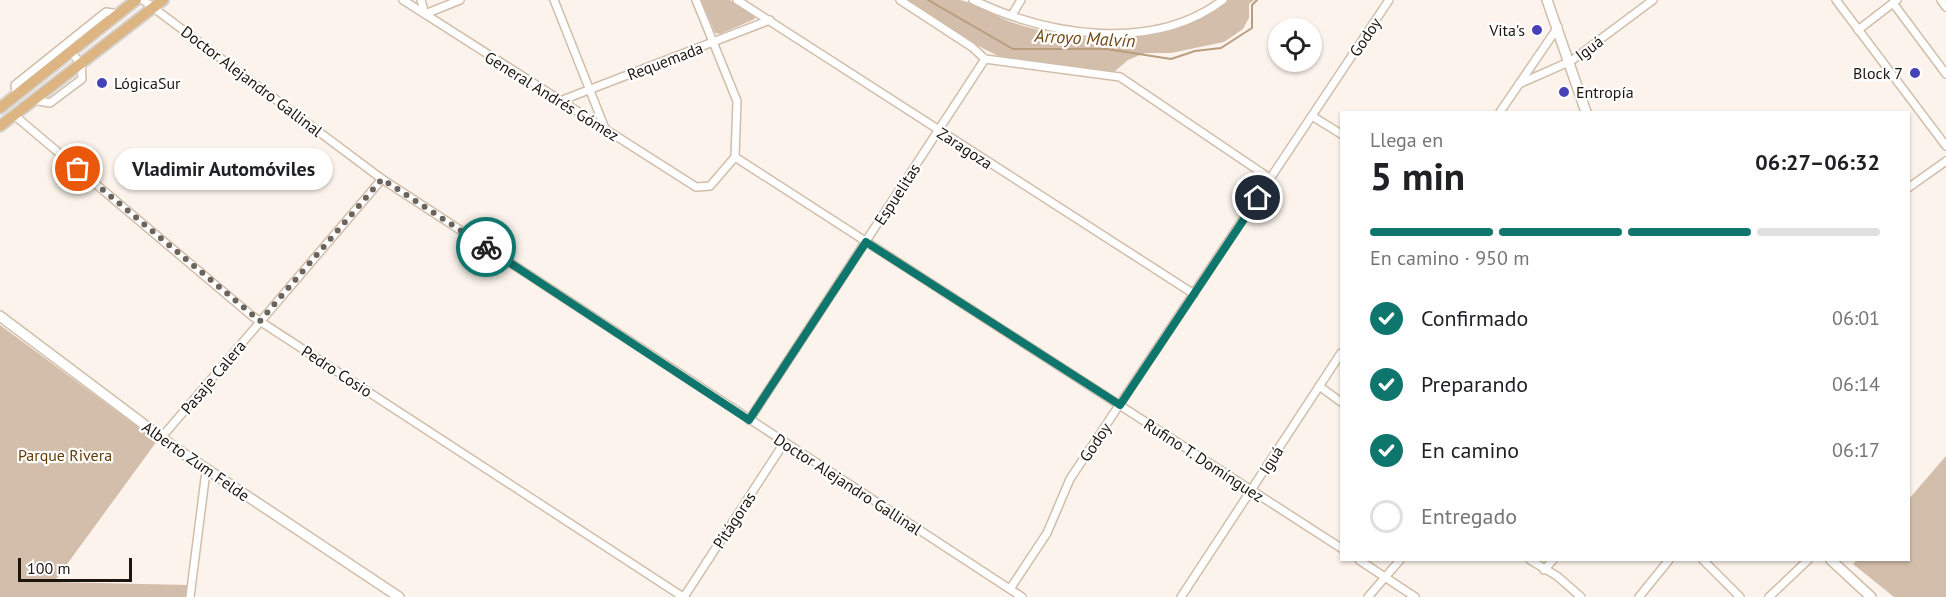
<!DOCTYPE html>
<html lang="es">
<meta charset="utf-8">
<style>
body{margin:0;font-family:"PT Sans",sans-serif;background:#f6f6f6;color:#202124;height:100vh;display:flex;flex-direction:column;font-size:22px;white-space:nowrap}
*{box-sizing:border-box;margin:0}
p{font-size:20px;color:#757577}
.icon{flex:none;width:33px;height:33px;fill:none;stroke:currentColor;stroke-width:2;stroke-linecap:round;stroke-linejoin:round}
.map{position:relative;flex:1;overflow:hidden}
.panel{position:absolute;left:1340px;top:111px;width:570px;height:450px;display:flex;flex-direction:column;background:#fff;border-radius:0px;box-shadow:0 2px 4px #0004}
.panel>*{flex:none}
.buttons{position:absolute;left:1268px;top:18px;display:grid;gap:12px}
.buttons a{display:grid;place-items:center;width:54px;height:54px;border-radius:50%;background:#fff;box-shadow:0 2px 4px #0004;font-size:30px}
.scale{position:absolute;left:18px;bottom:15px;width:114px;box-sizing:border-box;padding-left:6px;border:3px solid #1d160e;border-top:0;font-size:16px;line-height:21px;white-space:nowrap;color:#1d160e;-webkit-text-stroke:4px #fff;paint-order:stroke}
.pin{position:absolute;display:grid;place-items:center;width:51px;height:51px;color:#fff;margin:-26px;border:3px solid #fff;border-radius:50%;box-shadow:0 2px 6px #0007}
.courier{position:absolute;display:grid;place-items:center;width:60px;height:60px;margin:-30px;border:4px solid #0f766e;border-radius:50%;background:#fff;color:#222;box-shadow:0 2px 8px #0007}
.bubble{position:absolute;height:42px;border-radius:21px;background:#fff;box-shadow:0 2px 4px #0004;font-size:20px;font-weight:700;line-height:42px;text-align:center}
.overview em{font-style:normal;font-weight:700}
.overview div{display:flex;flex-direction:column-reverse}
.overview{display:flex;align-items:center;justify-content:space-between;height:102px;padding:0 30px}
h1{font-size:39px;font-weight:700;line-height:45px}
.bar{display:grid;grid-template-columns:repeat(4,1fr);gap:9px 6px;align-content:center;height:72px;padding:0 30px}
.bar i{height:8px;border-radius:4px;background:#e0e0e0}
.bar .active{background:#0f766e}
.bar p{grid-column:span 4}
ol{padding:0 30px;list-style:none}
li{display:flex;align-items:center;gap:18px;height:66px}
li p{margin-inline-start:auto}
li .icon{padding:6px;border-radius:50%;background:#0f766e;color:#fff;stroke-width:4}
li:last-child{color:#757577}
li i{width:33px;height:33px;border:3px solid #e0e0e0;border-radius:50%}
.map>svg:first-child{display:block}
.green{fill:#d2beaa}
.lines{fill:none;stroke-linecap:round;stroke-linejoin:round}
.stream{stroke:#ba9d7f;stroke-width:2}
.minor-casing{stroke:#d1beaa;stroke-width:10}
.tertiary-casing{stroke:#d1beaa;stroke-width:12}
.primary-casing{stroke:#d6d5d4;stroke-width:14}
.minor{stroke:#fff;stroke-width:7}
.tertiary{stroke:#fff;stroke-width:9}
.primary{stroke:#ddb583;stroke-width:10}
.done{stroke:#6b645c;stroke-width:6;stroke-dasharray:0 10.8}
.route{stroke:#0f766e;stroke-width:8}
.poi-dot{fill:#4642b8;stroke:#fff;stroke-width:2}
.labels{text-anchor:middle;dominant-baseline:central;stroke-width:4.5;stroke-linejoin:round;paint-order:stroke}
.poi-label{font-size:16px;fill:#1d160e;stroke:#fff;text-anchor:end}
.street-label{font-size:16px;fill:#1d160e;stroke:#fff}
.park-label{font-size:16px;fill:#633c03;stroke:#fff}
.water-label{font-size:18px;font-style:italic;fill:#724a17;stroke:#fff}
</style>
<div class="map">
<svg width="1946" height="597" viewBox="0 0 1946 597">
<rect width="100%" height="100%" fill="#fcf4ec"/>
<g class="green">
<polygon points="701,0 730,0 754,15 755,19 720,34 715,33"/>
<path d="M905,0c17,0 38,0 55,0 16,3 38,18 54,23 68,22 158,26 214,-23h26l-5,4v14l-6,11 -19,13 -53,11h-26l-17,7 -14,12 -116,-16 -33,-17z"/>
<polygon points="0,325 157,441 54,582 188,585 187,597 0,597"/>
<polygon points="1946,456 1946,597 1894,597 1853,564 1857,560 1908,560 1908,500"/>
</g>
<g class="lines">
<polyline class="stream" points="928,0 1013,49 1107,49 1171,59 1195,51 1221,48 1252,28 1252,5 1257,0"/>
<defs>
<g id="minor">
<polyline points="143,0 382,179 1022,597"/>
<polyline points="403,0 696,187 710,186 735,157 737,101 696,0"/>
<polyline points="421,0 425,14 460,0"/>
<polyline points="554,0 606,131"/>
<polyline points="737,0 1194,294"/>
<polyline points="900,0 972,47 985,59 1120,77 1271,179"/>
<path d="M973,0c75,36 180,53 250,0"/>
<polyline points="1836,0 1946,146"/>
<polyline points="1941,0 1946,7"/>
<polyline points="1893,3 1946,74"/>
<polyline points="1012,15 1021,0"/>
<polyline points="1858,30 1897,0"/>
<polyline points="1519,84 1571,61 1653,0"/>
<polyline points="16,96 15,85 106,12 119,14"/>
<polyline points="33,100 50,103 82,79 81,64 70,51"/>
<polyline points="560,101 770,20"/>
<polyline points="1500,112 1558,27"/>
<polyline points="14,115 252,316 683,597"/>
<polyline points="1312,116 1341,134"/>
<polyline points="735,157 1341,548"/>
<polyline points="1908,188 1946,161"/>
<polyline points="1319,386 1341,402"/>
<polyline points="749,420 985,59"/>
<polyline points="161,438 382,179"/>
<polyline points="1359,560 1415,597"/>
<polyline points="1530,560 1557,576 1581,597"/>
<polyline points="1703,560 1740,597"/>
<polyline points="1544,570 1553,560"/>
<polyline points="1010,589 1047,533 1070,479 1389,0"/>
<polyline points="190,597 206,471"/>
<polyline points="684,597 784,443"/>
<polyline points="1181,597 1341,353"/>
<polyline points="1368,597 1400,560"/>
<polyline points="1639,597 1669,560"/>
<polyline points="1769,597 1808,560"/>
</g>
<g id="tertiary">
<polyline points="1547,0 1586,112"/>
<polyline points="0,316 178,450 399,597"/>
<polyline points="1831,560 1871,597"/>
</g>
<g id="primary">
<polyline points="0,108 136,0"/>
<polyline points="0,126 163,0"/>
</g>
</defs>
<use href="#minor" class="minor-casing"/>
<use href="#tertiary" class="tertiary-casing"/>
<use href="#primary" class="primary-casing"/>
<use href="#minor" class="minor"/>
<use href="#tertiary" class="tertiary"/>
<use href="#primary" class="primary"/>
</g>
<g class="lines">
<polyline class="done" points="78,169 260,321 382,179 486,247"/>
<polyline class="route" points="486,247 749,420 866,242 1120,405 1258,198"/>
</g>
<g class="poi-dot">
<circle cx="1537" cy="30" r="6"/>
<circle cx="1915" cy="73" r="6"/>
<circle cx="102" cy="83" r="6"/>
<circle cx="1564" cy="92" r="6"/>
</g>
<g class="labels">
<g class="poi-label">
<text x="1525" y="30">Vita's</text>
<text x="1903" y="73">Block 7</text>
<text x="114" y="83" text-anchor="start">LógicaSur</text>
<text x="1576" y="92" text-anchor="start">Entropía</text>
</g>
<g class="street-label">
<text transform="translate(1365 37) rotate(-56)">Godoy</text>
<text transform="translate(1589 48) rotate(-37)">Iguá</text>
<text transform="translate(665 61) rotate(-21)">Requemada</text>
<text transform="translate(252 81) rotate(37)">Doctor Alejandro Gallinal</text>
<text transform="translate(552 96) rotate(32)">General Andrés Gómez</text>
<text transform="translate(965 148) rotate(33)">Zaragoza</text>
<text transform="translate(897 194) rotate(-57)">Espuelitas</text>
<text transform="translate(337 371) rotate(33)">Pedro Cosio</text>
<text transform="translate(213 377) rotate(-50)">Pasaje Calera</text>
<text transform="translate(1095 442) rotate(-56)">Godoy</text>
<text transform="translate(1204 460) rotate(33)">Rufino T. Domínguez</text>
<text transform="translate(1271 460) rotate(-57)">Iguá</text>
<text transform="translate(196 461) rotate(35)">Alberto Zum Felde</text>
<text transform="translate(848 484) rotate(33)">Doctor Alejandro Gallinal</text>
<text transform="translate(734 520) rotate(-57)">Pitágoras</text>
</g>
<g class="park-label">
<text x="65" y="455">Parque Rivera</text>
</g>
<g class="water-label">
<text transform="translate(1085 38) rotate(3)">Arroyo Malvín</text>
</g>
</g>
</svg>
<div class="buttons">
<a><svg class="icon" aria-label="locate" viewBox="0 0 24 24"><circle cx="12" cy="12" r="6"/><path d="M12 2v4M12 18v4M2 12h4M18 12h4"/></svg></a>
</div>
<div class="scale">100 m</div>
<div class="pin" style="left:78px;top:169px;background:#ea580c"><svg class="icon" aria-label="bag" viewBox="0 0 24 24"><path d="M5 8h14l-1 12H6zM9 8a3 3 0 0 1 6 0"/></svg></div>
<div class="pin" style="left:1258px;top:198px;background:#1f2937"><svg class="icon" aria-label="home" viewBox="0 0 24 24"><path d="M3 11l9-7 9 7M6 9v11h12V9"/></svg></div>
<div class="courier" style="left:486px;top:247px"><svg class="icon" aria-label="bike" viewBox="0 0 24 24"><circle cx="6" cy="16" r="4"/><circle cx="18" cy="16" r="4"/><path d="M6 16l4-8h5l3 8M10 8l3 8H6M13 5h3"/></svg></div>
<div class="bubble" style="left:114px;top:148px;width:219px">Vladimir Automóviles</div>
<section class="panel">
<div class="overview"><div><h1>5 min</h1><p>Llega en</p></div><em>06:27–06:32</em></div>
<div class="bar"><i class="active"></i><i class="active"></i><i class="active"></i><i></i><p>En camino · 950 m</p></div>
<ol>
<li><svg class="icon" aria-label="check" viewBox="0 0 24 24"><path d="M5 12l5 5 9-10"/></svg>Confirmado<p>06:01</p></li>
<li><svg class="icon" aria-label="check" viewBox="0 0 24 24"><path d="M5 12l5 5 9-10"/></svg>Preparando<p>06:14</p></li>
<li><svg class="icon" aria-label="check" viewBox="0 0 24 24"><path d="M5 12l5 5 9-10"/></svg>En camino<p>06:17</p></li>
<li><i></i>Entregado</li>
</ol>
</section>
</div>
